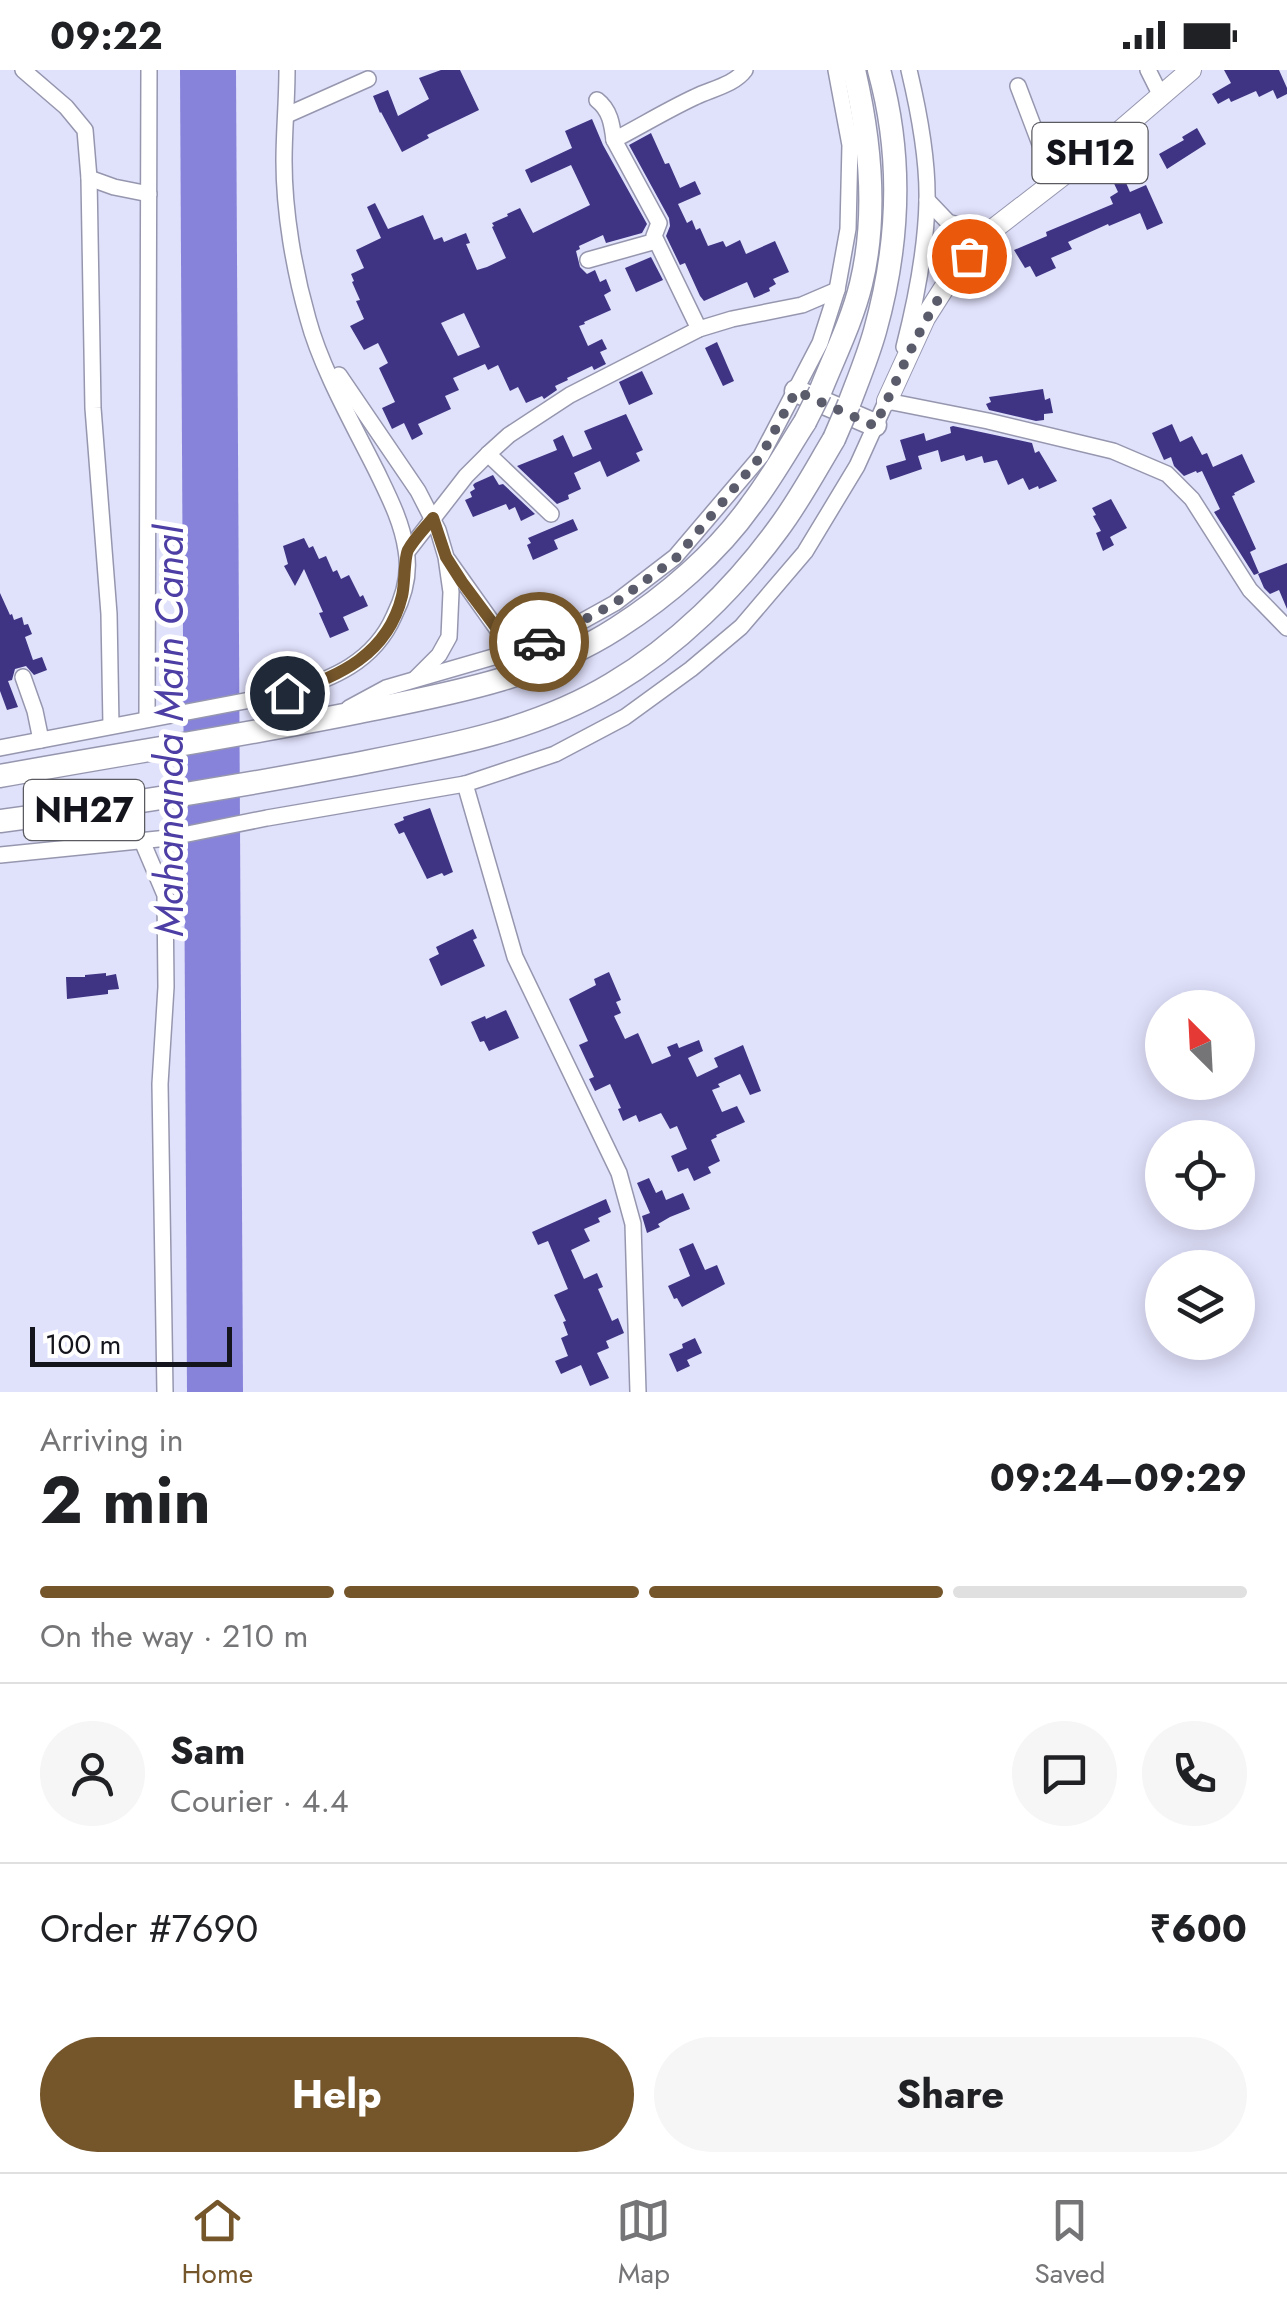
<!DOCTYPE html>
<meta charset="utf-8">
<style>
body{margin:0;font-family:Jost,sans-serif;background:#f6f6f6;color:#202124;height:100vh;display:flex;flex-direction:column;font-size:38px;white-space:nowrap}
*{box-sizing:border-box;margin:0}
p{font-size:32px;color:#757577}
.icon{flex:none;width:55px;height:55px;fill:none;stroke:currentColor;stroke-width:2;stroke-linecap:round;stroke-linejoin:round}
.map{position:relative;height:1322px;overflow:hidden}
.sheet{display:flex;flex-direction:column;background:#fff;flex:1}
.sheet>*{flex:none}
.needle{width:65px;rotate:336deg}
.tools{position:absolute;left:1145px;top:920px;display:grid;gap:20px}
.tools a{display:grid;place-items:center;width:110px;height:110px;border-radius:50%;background:#fff;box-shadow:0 5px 25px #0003;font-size:50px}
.scale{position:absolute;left:30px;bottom:25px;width:202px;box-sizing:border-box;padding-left:10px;border:5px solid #14141d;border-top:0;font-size:28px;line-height:35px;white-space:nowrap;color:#14141d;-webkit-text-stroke:8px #fff;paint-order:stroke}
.pin{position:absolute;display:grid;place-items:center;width:85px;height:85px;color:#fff;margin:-42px;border:5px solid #fff;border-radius:50%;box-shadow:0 2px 10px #0007}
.courier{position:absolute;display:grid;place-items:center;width:100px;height:100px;margin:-50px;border:8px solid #75562b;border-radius:50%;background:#fff;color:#222;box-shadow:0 2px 12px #0007}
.head em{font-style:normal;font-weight:700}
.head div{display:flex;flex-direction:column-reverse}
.head{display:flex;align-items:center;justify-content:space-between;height:170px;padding:0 40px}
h1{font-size:65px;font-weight:700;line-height:75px}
.bar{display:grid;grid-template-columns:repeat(4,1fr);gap:15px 10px;align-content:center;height:120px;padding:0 40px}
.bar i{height:12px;border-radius:8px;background:#e0e0e0}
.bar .selected{background:#75562b}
.bar p{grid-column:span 4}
.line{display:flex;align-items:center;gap:25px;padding:0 40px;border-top:2px solid #e0e0e0}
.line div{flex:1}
.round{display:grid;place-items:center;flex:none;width:105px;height:105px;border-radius:52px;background:#f6f6f6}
.cta{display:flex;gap:20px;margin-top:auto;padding:20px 40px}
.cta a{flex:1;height:115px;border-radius:60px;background:#75562b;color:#fff;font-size:40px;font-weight:700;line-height:115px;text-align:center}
.cta a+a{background:#f6f6f6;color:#202124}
.status{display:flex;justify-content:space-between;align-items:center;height:70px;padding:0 50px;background:#fff;direction:ltr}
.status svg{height:28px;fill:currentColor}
.tab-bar{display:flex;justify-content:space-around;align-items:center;height:140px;border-top:2px solid #e0e0e0;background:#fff;font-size:28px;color:#757577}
.tab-bar a{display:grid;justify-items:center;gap:5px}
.tab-bar .selected{color:#75562b}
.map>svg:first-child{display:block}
.water{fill:#8783da}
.building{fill:#3e3483;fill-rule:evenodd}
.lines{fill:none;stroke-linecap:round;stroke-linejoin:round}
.minor-casing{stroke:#9697af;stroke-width:18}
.major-casing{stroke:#9697af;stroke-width:22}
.highway-casing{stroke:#9697af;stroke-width:25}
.minor{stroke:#fff;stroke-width:15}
.major{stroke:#fff;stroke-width:20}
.highway{stroke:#fff;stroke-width:22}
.highway-bridge-casing{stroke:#9697af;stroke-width:25;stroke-linecap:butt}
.highway-bridge{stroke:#fff;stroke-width:22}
.done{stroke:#5b5c6b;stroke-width:10;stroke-dasharray:0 18}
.route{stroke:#75562b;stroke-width:12}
.labels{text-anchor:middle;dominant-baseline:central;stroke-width:10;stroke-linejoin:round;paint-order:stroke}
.shield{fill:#fff;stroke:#5a5a61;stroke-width:2.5}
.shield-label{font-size:35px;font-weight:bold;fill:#14141d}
.water-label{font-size:40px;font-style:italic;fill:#4c3ea4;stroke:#fff}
</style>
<div class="status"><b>09:22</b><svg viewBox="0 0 49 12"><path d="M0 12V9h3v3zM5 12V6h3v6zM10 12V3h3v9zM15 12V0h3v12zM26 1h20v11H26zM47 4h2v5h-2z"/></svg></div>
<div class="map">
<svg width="1287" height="1322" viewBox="0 0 1287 1322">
<rect width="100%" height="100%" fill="#e0e1fb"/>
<polygon class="water" points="180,0 236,0 243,1322 187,1322"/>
<g class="building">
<polygon points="441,0 460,0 479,40 427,65 429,68 402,82 381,42 380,43 373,26 388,20 398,46 429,29 419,8"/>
<polygon points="1224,0 1279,0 1287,18 1287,24 1277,29 1273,20 1259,27 1256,21 1231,32 1229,28 1218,34 1212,24 1231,13"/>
<path d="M592,49l11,26 44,79 -5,9 -36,10 -3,-8 -24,11 1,3 -4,2 4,16 7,7 8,-4 5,12 6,-3 5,12 -7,4 7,15 -27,12 1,2 -6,2 9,20 14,-7 5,10 -7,3 6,12 -12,6 -2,-4 -25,12 1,2 -13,6 2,4 -13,9 -2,-3 -16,7 -8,-16 -8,4 -12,-26 -10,5 -3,-6 -32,14 6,12 -14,6 6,13 -33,15 5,10 -11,6 -8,-17 -12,6 -10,-21 13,-6 -16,-34 9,-5 -10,-20 -14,7 -14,-24 14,-7 -8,-18 4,-1 -8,-18 2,-1 -3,-7 13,-6 -8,-18 25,-12 -14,-31 8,-4 13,26 35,-14 11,25 8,-3 2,5 22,-9 4,10 -4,1 11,26 10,-3 19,-9 -14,-31 2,-1 -2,-3 16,-7 -1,-2 13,-6 13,25 57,-28 -19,-40 -40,18 -6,-13 47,-22 -7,-17zM464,243l16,34 -22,9 -17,-33z"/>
<polygon points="1197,58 1206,74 1167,99 1159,84 1184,70 1182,67"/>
<polygon points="651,63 665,94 669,93 680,118 695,111 701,124 678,134 687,153 692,150 696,160 700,158 708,176 723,171 726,177 740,170 746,184 775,171 789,202 773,209 776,214 769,218 770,221 754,228 747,212 704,231 700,226 685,193 680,195 666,166 670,156 669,148 629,75"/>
<polygon points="1130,75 1138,93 1121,101 1130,122 1146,115 1163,153 1147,160 1140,143 1109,156 1108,154 1068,172 1072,179 1051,188 1056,198 1036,207 1030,196 1025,198 1014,180 1047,166 1046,162 1113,134 1110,127 1118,122 1104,92 1119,85 1117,81"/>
<polygon points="651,187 663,210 636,222 625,198"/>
<polygon points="717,272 734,311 723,316 705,278"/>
<polygon points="642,301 653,324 629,335 619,312"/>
<polygon points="1043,319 1045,330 1050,328 1053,343 1044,344 1044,350 1036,351 989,340 986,334 991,332 989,327"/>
<polygon points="626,344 643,380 636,383 640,391 607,407 600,391 574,403 581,419 568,425 569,429 557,434 517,396 557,380 553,370 563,365 573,387 592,379 584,361"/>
<polygon points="1172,354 1180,372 1192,366 1202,385 1207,383 1213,397 1242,384 1255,412 1234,423 1235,425 1232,426 1256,479 1250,482 1259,503 1254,505 1214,442 1220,439 1202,401 1197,403 1196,401 1184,406 1174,396 1171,387 1164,390 1152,363"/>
<polygon points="953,356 1032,373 1035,383 1039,381 1057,411 1039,419 1038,416 1029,420 1023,408 1008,415 997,390 984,393 982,386 966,391 964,385 941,392 938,380 918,386 922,399 890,410 886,396 906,390 900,370 924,363 926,371 951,363 950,357"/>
<polygon points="493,405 499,415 503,414 535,444 521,451 515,437 509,440 506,434 473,447 465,430 472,427 470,422 475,419 473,415 475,413"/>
<polygon points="1111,429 1127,458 1110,467 1114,475 1103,481 1096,463 1101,461 1093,446 1096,445 1092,438"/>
<polygon points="573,449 578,460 554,470 558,479 533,490 527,475 531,473 528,468"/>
<polygon points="304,468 309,478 313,476 319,489 326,486 333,502 337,500 341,509 349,505 360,527 363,525 368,536 343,547 349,560 330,568 319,543 323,542 304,499 295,516 284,496 288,494 283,476"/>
<polygon points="1287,493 1287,539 1279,520 1270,524 1264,518 1258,504"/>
<polygon points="0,523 10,545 12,544 14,550 22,547 24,555 28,554 32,564 25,567 33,590 42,587 47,600 34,605 26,596 15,599 12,610 8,611 18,637 7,640 0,621"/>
<polygon points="430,738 453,802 444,806 442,803 427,809 404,762 399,764 394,754 404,750 403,747"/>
<polygon points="473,859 477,868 473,870 485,896 441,916 429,889 439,884 436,877"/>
<polygon points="609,902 621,930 616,932 621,943 614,946 625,969 638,963 652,994 671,986 667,977 677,973 679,978 699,970 703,981 688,988 697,1007 718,997 714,988 743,975 761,1021 750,1025 740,1004 718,1014 720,1017 712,1020 722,1042 737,1036 745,1052 716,1065 717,1067 711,1070 720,1091 708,1097 711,1103 694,1111 688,1098 678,1102 671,1086 687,1079 677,1056 670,1059 661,1043 639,1052 636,1045 623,1051 618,1039 621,1038 610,1014 595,1021 589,1009 594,1007 579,975 588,971 569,929 596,915 594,909"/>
<polygon points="106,903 106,906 116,904 119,919 108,920 108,924 67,929 66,907 85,907 85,905"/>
<polygon points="506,940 519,968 489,981 484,971 480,972 471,952 485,946 486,949"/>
<polygon points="649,1108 656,1123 662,1120 666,1130 683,1123 690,1139 670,1147 658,1154 660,1157 647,1163 642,1146 650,1143 637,1113"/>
<polygon points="606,1129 611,1142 598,1148 600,1152 584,1159 590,1171 571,1180 584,1209 597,1203 603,1217 598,1219 612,1251 618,1248 624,1263 606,1271 609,1278 597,1283 609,1308 590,1316 581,1295 561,1304 555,1291 568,1286 561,1268 568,1265 563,1252 566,1251 554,1225 568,1219 548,1171 538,1175 532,1162"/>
<polygon points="693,1173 705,1200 717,1195 725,1214 682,1237 677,1228 674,1229 668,1216 690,1206 679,1179"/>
<polygon points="695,1268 702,1283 687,1290 690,1296 677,1302 669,1284 683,1278 682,1274"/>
</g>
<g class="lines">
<defs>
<g id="minor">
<polyline points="23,0 66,37 85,60 89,108 93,338 109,544 111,656"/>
<polyline points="1148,0 1161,26"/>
<polyline points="1018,16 1054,111"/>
<path d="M597,30c13,10 15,24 17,40"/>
<polyline points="287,45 368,9"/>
<polyline points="89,108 114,117 149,124"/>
<polyline points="927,130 948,152 987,164"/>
<polyline points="588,190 656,171"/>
<path d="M699,259l-45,-93 5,-13 -45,-83c27,-14 53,-30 81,-43 16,-8 39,-12 50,-27"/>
<path d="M904,277c12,-47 22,-96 23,-146 1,-43 -8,-89 -18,-131"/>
<polyline points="339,305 418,421 438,460 446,487 451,522 449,567 439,585 416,608"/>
<polyline points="887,331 988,351 1113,381 1167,404 1192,429 1250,520 1287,558"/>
<polyline points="488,384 551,444"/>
<polyline points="407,482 466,406 488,384 509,365 570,325 699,259 732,249 802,235 837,220"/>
<polyline points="448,490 497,559 521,579"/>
<polyline points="23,607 35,641 41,670"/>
<polyline points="349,638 386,618 521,579 561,563 615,533 675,487 761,386 820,273 837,220 848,159 850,75 836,0"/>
<polyline points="147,649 149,0"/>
<path d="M0,678l287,-55c45,-14 87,-31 107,-77 10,-20 16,-44 12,-66 -4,-28 -17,-53 -29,-78 -23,-46 -56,-104 -69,-153 -14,-49 -24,-107 -24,-158 0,-30 3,-60 3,-91"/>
<polyline points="465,714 515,887 619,1103 633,1154 638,1322"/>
<polyline points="142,771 165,825 166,917 160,1014 165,1322"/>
<polyline points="0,785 168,768 267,748 465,714 555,684 625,647 691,599 741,557 805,482 857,396 890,323"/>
</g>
<polyline id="major" points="887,331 925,248 951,207 987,164 1120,61 1191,0"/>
<g id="highway">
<polyline points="796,321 875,355"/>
<path d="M820,322c14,-35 32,-71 41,-108 17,-70 9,-145 -7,-214"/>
<path d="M849,334c9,-24 19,-48 26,-73 24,-86 28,-175 4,-261"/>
<path d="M0,706c120,-22 240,-40 359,-64 89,-18 181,-34 258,-84 50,-32 100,-75 134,-123 20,-26 36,-55 54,-83"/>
<path d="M0,751c116,-15 230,-33 345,-55 92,-18 186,-33 267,-82 64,-38 122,-95 166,-155 21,-28 38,-60 56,-90"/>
</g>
</defs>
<use href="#minor" class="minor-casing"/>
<use href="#major" class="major-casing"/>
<use href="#highway" class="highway-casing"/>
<use href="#minor" class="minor"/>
<use href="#major" class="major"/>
<use href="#highway" class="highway"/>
<defs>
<g id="highway-bridge">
<polyline points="805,352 820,322"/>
<polyline points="834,369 849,334"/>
</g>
</defs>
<use href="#highway-bridge" class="highway-bridge-casing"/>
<use href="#highway-bridge" class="highway-bridge"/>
</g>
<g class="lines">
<path class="done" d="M539,572l21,-9 55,-30 61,-45 85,-102 35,-65 79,35c29,-60 52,-120 94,-170"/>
<path class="route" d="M287,623c52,-16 101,-39 115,-97 3,-12 2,-38 6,-46 6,-11 17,-22 25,-32l13,39 16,25 35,47 24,21 18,-8"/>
</g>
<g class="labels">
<g class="shield">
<rect x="1032.5" y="53" width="115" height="60" rx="8"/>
<rect x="24" y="710" width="120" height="60" rx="8"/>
</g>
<g class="shield-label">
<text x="1090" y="83">SH12</text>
<text x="84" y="740">NH27</text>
</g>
<g class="water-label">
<text transform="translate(169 661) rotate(-90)">Mahananda Main Canal</text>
</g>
</g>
</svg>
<div class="tools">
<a><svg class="needle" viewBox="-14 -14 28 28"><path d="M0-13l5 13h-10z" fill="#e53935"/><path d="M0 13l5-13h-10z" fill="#757577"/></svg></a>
<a><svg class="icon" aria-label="locate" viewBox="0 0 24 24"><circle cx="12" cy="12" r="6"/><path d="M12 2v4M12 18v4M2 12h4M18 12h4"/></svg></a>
<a><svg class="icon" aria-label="layers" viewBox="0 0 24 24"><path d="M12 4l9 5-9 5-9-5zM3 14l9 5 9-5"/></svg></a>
</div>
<div class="scale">100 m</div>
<div class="pin" style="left:969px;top:186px;background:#ea580c"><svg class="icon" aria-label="bag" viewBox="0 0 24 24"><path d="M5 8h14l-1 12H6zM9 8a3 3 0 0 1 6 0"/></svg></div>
<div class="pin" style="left:287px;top:623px;background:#1f2937"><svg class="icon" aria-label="home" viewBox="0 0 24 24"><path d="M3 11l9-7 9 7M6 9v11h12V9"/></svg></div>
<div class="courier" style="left:539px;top:572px"><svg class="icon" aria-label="car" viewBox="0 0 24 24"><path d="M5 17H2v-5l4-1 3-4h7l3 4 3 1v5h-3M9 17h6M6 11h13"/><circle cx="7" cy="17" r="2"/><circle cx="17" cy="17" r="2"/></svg></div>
</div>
<section class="sheet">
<div class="head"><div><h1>2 min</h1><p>Arriving in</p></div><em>09:24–09:29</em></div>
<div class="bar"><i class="selected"></i><i class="selected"></i><i class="selected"></i><i></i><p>On the way · 210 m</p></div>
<div class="line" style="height:180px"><a class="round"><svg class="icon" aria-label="person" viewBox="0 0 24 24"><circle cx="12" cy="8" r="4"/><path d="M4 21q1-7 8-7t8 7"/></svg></a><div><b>Sam</b><p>Courier · 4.4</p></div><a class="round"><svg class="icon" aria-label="chat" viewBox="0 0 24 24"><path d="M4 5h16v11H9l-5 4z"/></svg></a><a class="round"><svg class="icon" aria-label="phone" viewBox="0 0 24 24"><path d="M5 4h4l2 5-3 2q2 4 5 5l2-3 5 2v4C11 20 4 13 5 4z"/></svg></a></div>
<div class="line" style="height:130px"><div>Order #7690</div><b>₹600</b></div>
<div class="cta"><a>Help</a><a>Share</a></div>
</section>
<nav class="tab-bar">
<a class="selected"><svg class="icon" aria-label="home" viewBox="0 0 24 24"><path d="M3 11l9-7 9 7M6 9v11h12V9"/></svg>Home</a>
<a><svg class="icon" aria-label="map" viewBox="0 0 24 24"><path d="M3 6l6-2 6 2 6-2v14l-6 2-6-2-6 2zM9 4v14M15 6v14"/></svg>Map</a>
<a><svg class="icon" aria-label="saved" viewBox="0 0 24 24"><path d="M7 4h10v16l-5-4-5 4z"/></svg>Saved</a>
</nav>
